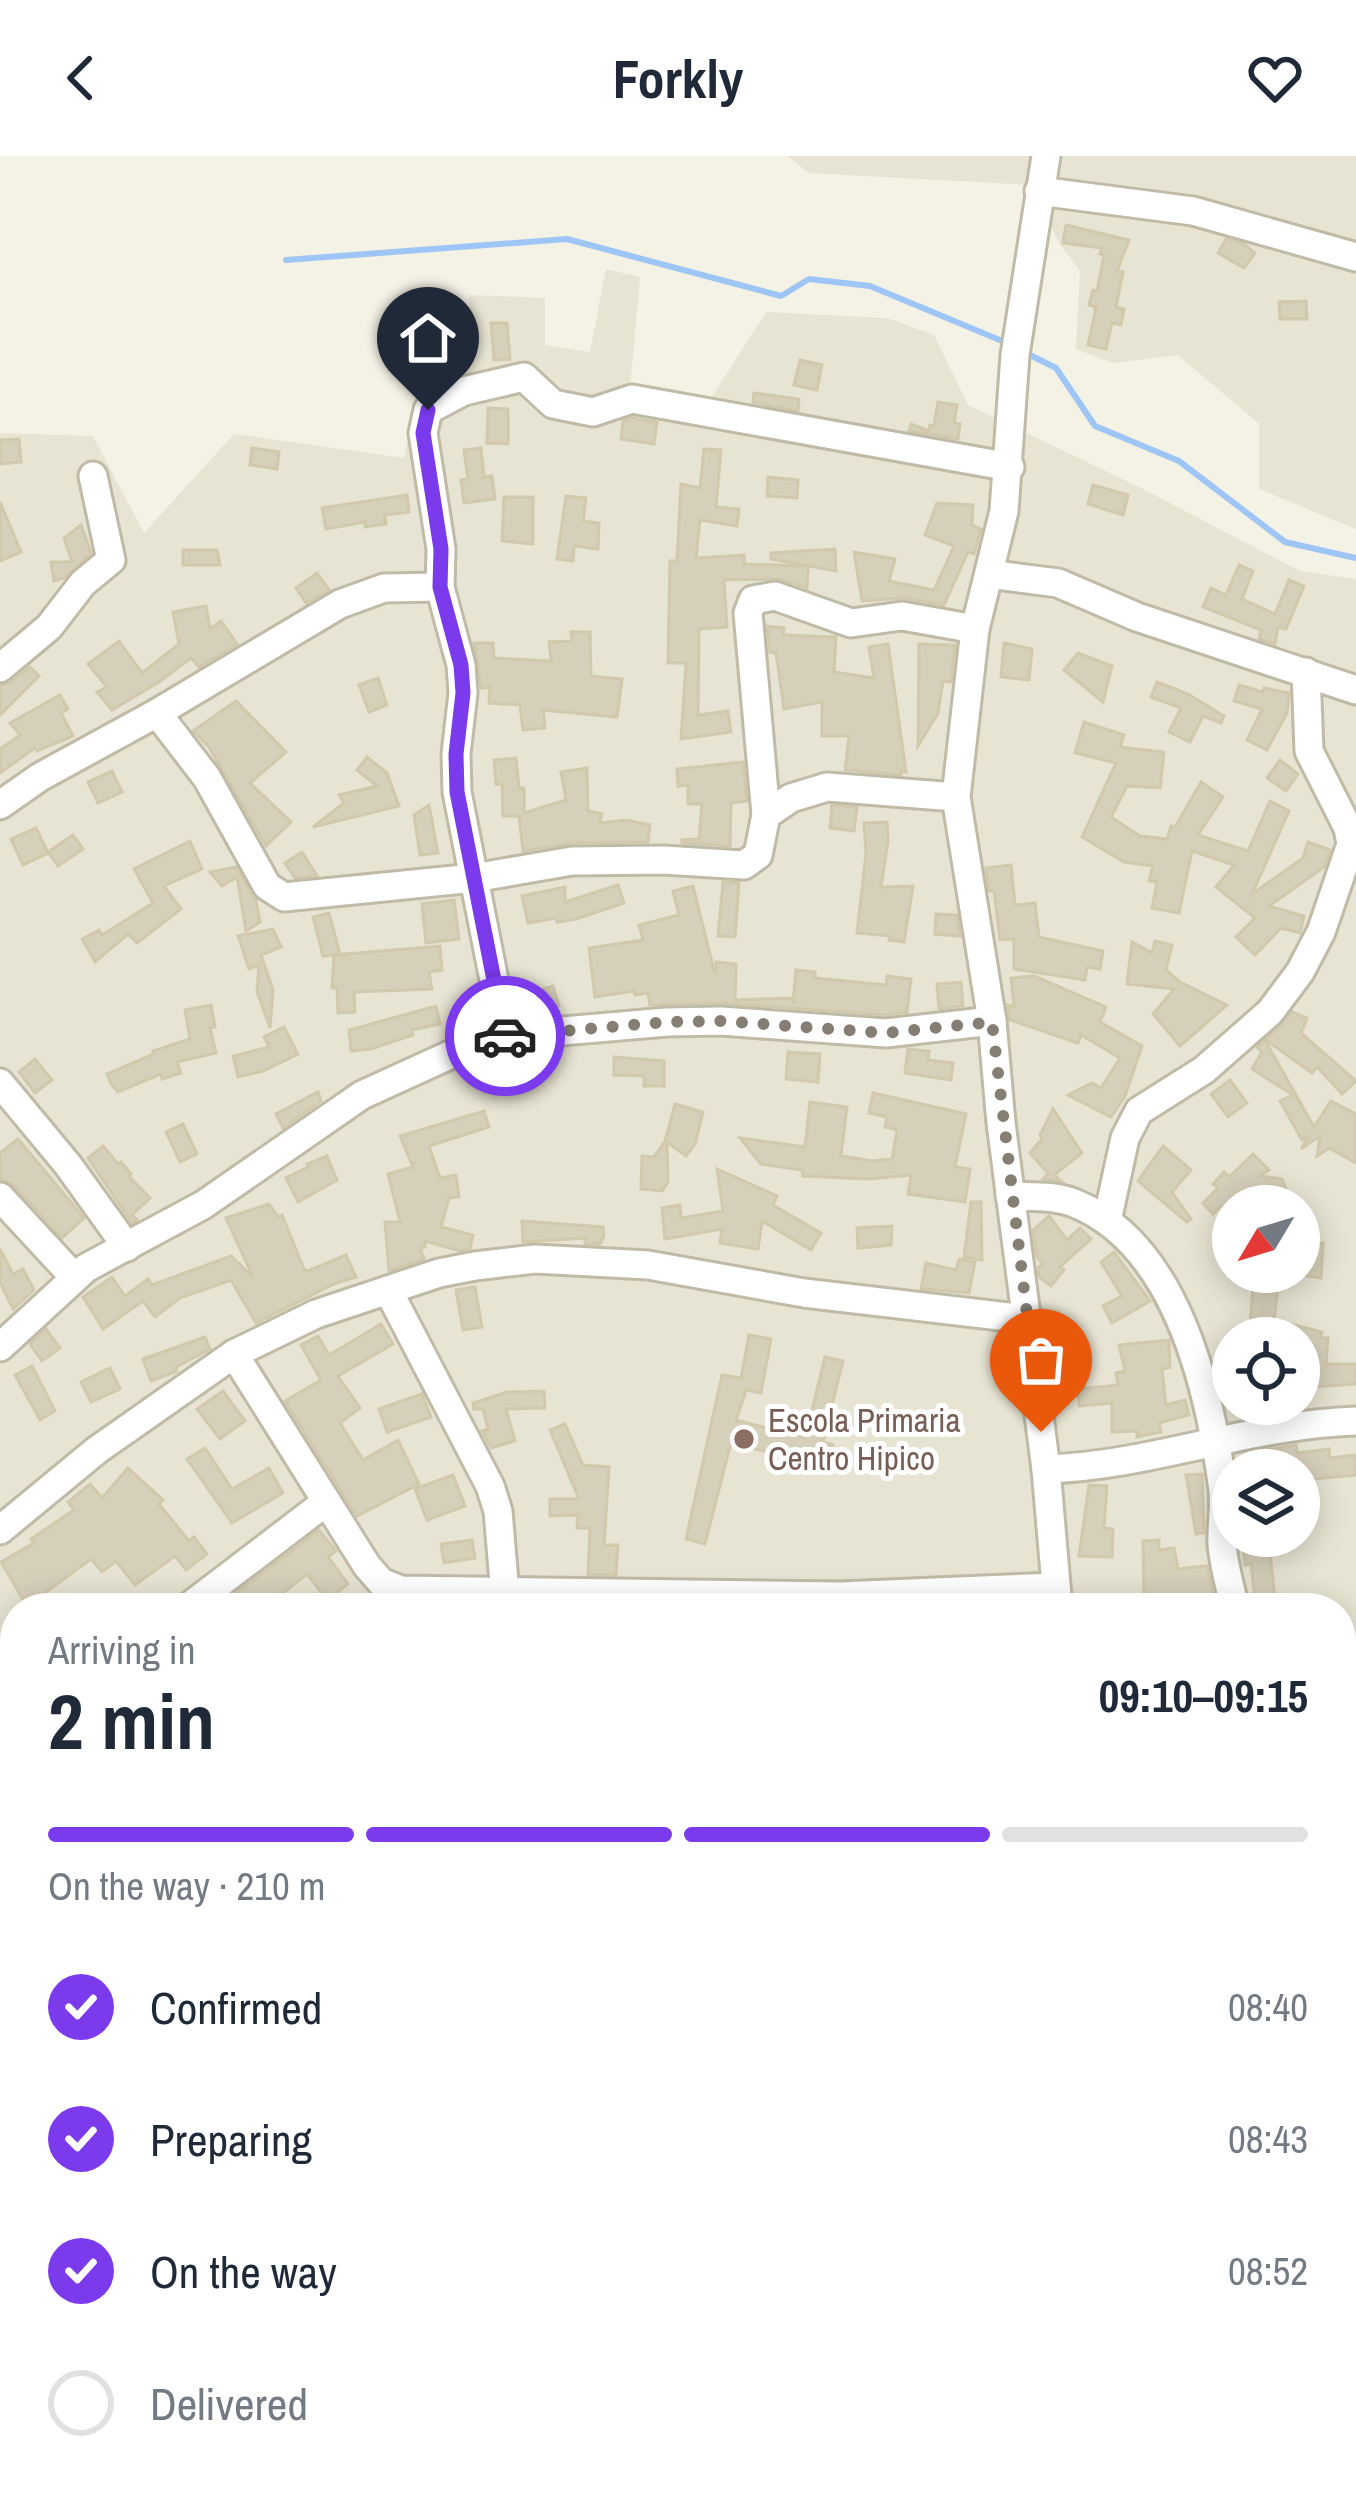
<!DOCTYPE html>
<meta charset="utf-8">
<style>
body{margin:0;font-family:"Archivo Narrow",sans-serif;background:#f6f6f7;color:#1f2937;height:100vh;display:flex;flex-direction:column;font-size:45px;white-space:nowrap}
*{box-sizing:border-box;margin:0}
p{font-size:39px;color:#747a83}
.icon{flex:none;width:66px;height:66px;fill:none;stroke:currentColor;stroke-width:2;stroke-linecap:round;stroke-linejoin:round}
.map{position:relative;flex:1;overflow:hidden}
.details{position:absolute;left:0px;top:1437px;width:1356px;height:900px;display:flex;flex-direction:column;background:#fff;border-radius:48px 48px 0 0;box-shadow:0 6px 30px #0003}
.details>*{flex:none}
.needle{width:78px;rotate:232deg}
.fabs{position:absolute;left:1212px;top:1029px;display:grid;gap:24px}
.fabs a{display:grid;place-items:center;width:108px;height:108px;border-radius:50%;background:#fff;box-shadow:0 6px 30px #0003;font-size:60px}
.pin{position:absolute;display:grid;place-items:center;width:102px;height:102px;color:#fff;margin:-123px -51px;border-radius:50% 50% 50% 0;rotate:-45deg;box-shadow:0 0 12px #0007}
.pin .icon{rotate:45deg}
.courier{position:absolute;display:grid;place-items:center;width:120px;height:120px;margin:-60px;border:9px solid #7c3aed;border-radius:50%;background:#fff;color:#222;box-shadow:0 3px 15px #0007}
.summary em{font-style:normal;font-weight:800}
.summary div{display:flex;flex-direction:column-reverse}
.summary{display:flex;align-items:center;justify-content:space-between;height:204px;padding:0 48px}
h1{font-size:78px;font-weight:800;line-height:90px}
.bar{display:grid;grid-template-columns:repeat(4,1fr);gap:18px 12px;align-content:center;height:144px;padding:0 48px}
.bar i{height:15px;border-radius:9px;background:#e0e1e3}
.bar .current{background:#7c3aed}
.bar p{grid-column:span 4}
ol{padding:0 48px;list-style:none}
li{display:flex;align-items:center;gap:36px;height:132px}
li p{margin-inline-start:auto}
li .icon{padding:12px;border-radius:50%;background:#7c3aed;color:#fff;stroke-width:4}
li:last-child{color:#747a83}
li i{width:66px;height:66px;border:6px solid #e0e1e3;border-radius:50%}
header{display:flex;justify-content:space-between;align-items:center;height:156px;padding:0 48px;background:#fff;font-size:54px;font-weight:800}
.map>svg:first-child{display:block}
.residential{fill:#e8e4d3;fill-rule:evenodd}
.lines{fill:none;stroke-linecap:round;stroke-linejoin:round}
.stream{stroke:#9dc5f6;stroke-width:6}
.building{fill:#d6cfba;stroke:#d2c8ac;stroke-width:3}
.minor-casing{stroke:#c0bba7;stroke-width:33}
.minor{stroke:#fff;stroke-width:27}
.done{stroke:#847f72;stroke-width:12;stroke-dasharray:0 21.6}
.route{stroke:#7c3aed;stroke-width:15}
.education-dot{fill:#8d6e63;stroke:#fff;stroke-width:4.5}
.labels{text-anchor:middle;dominant-baseline:central;stroke-width:10;stroke-linejoin:round;paint-order:stroke}
.education-label{font-size:33px;fill:#785e54;stroke:#fff;text-anchor:start}
</style>
<header><svg class="icon" aria-label="back" viewBox="0 0 24 24"><path d="M15 5l-7 7 7 7"/></svg>Forkly<svg class="icon" aria-label="heart" viewBox="0 0 24 24"><path d="M12 20l-8-8c-3-5 5-10 8-4 3-6 11-1 8 4z"/></svg></header>
<div class="map">
<svg width="1356" height="2337" viewBox="0 0 1356 2337">
<rect width="100%" height="100%" fill="#f4f1e5"/>
<g class="residential">
<polygon points="788,0 1356,0 1356,373 1259,333 1259,268 1178,199 1113,207 1076,193 1080,115 1059,87 1031,29 809,17"/>
<path d="M606,113l34,8 -10,112 76,17 60,-94 121,6 47,17 34,70 173,83 159,83 56,8v1700l-15,11v-682h-1326v440l-15,6v-1621l93,3 51,97 90,-99 170,24 21,-100 48,-7 -4,-56 76,3v47l45,7zM1233,1050h66v66h-66zM1233,1182h66v66h-66zM1233,1314h66v66h-66z"/>
<polygon points="78,2322 1217,2322 1210,2337 75,2337"/>
</g>
<g class="lines">
<g class="stream">
<polyline points="286,104 567,83 781,140 809,123 870,130 1007,187"/>
<polyline points="1024,196 1056,212 1095,270 1179,305 1285,386 1356,402"/>
</g>
</g>
<g class="building">
<polygon points="1066,69 1129,84 1117,115 1123,116 1116,151 1124,153 1121,169 1112,167 1106,193 1088,189 1096,151 1089,149 1093,134 1097,135 1104,99 1100,98 1102,92 1063,87"/>
<polygon points="1226,83 1244,88 1255,97 1244,112 1218,97"/>
<polygon points="1306,145 1307,163 1280,163 1279,146"/>
<polygon points="491,167 507,167 510,203 494,204"/>
<polygon points="800,204 822,209 817,234 794,229"/>
<polygon points="754,237 799,243 798,255 753,246"/>
<polygon points="938,246 957,249 954,267 960,268 958,283 909,275 911,268 929,275 930,269 934,270"/>
<polygon points="488,252 508,253 508,288 487,287"/>
<polygon points="633,262 657,266 654,288 621,283 623,265"/>
<polygon points="19,283 21,306 0,308 0,284"/>
<polygon points="252,292 279,296 277,313 250,309"/>
<polygon points="481,292 484,321 492,320 495,343 464,347 461,324 468,323 464,294"/>
<polygon points="704,293 721,294 716,351 739,353 737,370 700,364 696,402 744,399 744,408 808,410 807,432 780,423 724,424 727,471 699,473 698,559 728,555 731,576 681,583 686,507 668,507 670,405 677,405 681,328 700,332"/>
<polygon points="768,321 798,324 797,342 767,340"/>
<polygon points="1093,329 1128,339 1123,359 1088,348"/>
<polygon points="407,339 409,356 385,359 386,368 365,371 365,366 326,373 322,352"/>
<polygon points="566,340 586,342 583,365 599,367 598,393 574,390 573,405 557,403"/>
<polygon points="504,341 533,341 533,388 502,385"/>
<polygon points="0,346 21,396 0,405"/>
<polygon points="937,347 973,349 972,369 981,373 974,398 968,396 944,449 904,442 862,445 854,396 895,403 889,425 934,434 954,390 925,379"/>
<polygon points="81,369 91,397 64,422 54,425 51,406 72,406 64,382"/>
<polygon points="835,393 836,415 771,403 771,397"/>
<polygon points="183,394 217,394 220,409 183,409"/>
<polygon points="1239,409 1253,415 1242,443 1275,458 1289,424 1304,430 1286,473 1278,471 1275,488 1259,483 1261,474 1203,451 1211,432 1226,439"/>
<polygon points="317,417 329,434 306,447 296,432"/>
<polygon points="206,450 210,473 221,465 237,488 199,511 191,502 159,526 112,554 97,536 107,531 88,508 119,485 142,517 179,488 173,456"/>
<polygon points="767,470 784,472 783,479 836,481 834,516 874,522 869,491 888,488 906,616 901,615 901,619 845,614 849,580 822,580 822,546 784,553 776,497 770,496"/>
<polygon points="571,476 590,476 591,520 622,523 617,561 543,554 545,572 523,574 520,549 489,547 490,531 481,532 474,487 493,487 494,502 551,505 549,486 572,485"/>
<polygon points="1004,487 1032,493 1029,524 1001,521"/>
<polygon points="919,488 955,489 951,526 943,525 938,557 918,590"/>
<polygon points="1078,497 1112,510 1103,546 1064,514"/>
<polygon points="30,511 39,520 0,559 0,530 12,526"/>
<polygon points="378,522 387,549 369,556 359,529"/>
<polygon points="1157,526 1188,538 1224,560 1221,567 1203,560 1190,586 1169,576 1181,552 1151,541"/>
<polygon points="1239,529 1263,536 1264,532 1289,537 1287,557 1267,594 1247,584 1262,553 1234,545"/>
<polygon points="60,539 68,553 61,557 73,580 37,595 35,592 0,617 0,593 20,579 10,567"/>
<polygon points="236,545 286,596 250,627 291,666 266,690 209,591 193,575"/>
<polygon points="1084,566 1124,579 1120,591 1164,596 1160,632 1127,630 1111,661 1140,680 1167,683 1171,670 1175,671 1201,626 1223,641 1198,679 1248,695 1270,645 1289,655 1252,738 1303,702 1308,686 1330,694 1324,711 1269,750 1304,760 1300,777 1281,772 1255,799 1236,781 1255,762 1216,731 1234,709 1192,695 1179,757 1152,752 1157,726 1149,725 1153,710 1124,706 1082,681 1116,607 1075,597"/>
<polygon points="367,601 387,617 399,650 313,671 344,647 339,639 377,630 357,614"/>
<polygon points="516,602 519,632 524,632 524,657 566,644 561,616 587,612 588,655 602,658 600,667 627,664 650,669 648,686 572,687 523,695 519,660 503,660 502,628 496,628 494,604"/>
<polygon points="1280,604 1298,618 1286,635 1267,622"/>
<polygon points="743,606 747,645 731,647 730,690 682,687 682,684 699,683 702,648 688,648 688,629 678,630 677,613"/>
<polygon points="112,615 122,636 98,647 88,626"/>
<polygon points="429,649 438,697 420,699 414,659"/>
<polygon points="832,649 857,651 854,675 830,672"/>
<polygon points="887,666 888,685 881,731 913,730 904,786 889,784 890,780 857,777 866,698 864,667"/>
<polygon points="36,672 48,697 23,709 11,683"/>
<polygon points="73,679 83,693 58,710 48,696"/>
<polygon points="190,685 202,713 164,730 181,753 137,787 128,778 95,806 82,783 99,774 102,779 153,747 134,713"/>
<polygon points="302,696 317,720 295,722 285,707"/>
<polygon points="1011,709 1015,749 1035,747 1039,781 1103,795 1100,813 1087,811 1085,824 1014,813 1014,783 1000,784 994,735 989,735 986,712"/>
<polygon points="236,711 256,744 260,766 246,775 237,721 222,730 210,716"/>
<polygon points="723,726 739,727 735,781 718,780"/>
<polygon points="618,729 624,747 576,763 557,766 556,762 528,767 522,740 565,731 565,746"/>
<polygon points="693,730 715,818 716,806 736,808 735,844 792,842 793,847 796,814 815,816 815,822 886,829 887,820 911,823 907,856 886,859 721,847 650,849 648,837 635,839 634,835 595,841 589,792 643,784 639,769 679,759 673,735"/>
<polygon points="454,744 459,783 426,787 422,748"/>
<polygon points="329,757 340,798 323,800 313,761"/>
<polygon points="936,758 957,759 960,780 935,778"/>
<polygon points="273,773 281,791 261,799 273,834 270,872 257,835 259,809 249,813 238,780"/>
<polygon points="1155,785 1172,789 1166,814 1180,826 1227,849 1180,890 1153,858 1174,833 1127,828 1132,786 1152,797"/>
<polygon points="440,790 442,814 429,816 432,833 354,836 355,856 338,857 337,832 332,832 334,799"/>
<polygon points="1034,820 1106,851 1100,866 1142,890 1125,940 1111,961 1068,939 1092,927 1101,932 1120,902 1081,879 1078,887 1010,864 1008,849 1014,850 1011,822"/>
<polygon points="961,826 963,850 939,853 937,828"/>
<polygon points="553,830 559,850 527,859 522,840"/>
<polygon points="211,849 215,871 210,872 216,897 177,906 181,917 162,923 161,918 118,936 111,928 107,918 154,898 153,895 190,883 185,854"/>
<polygon points="436,850 440,868 412,874 413,879 371,893 351,895 349,874"/>
<polygon points="1292,856 1307,862 1301,877 1356,925 1342,938 1317,911 1312,917 1266,884"/>
<polygon points="284,871 298,898 263,915 238,921 233,900 269,891 264,881"/>
<polygon points="1265,884 1314,971 1331,945 1356,958 1356,1007 1329,992 1317,1000 1320,980 1301,993 1309,980 1302,984 1280,945 1293,939 1252,913 1262,896 1257,891"/>
<polygon points="908,893 929,895 928,904 953,907 951,924 905,917"/>
<polygon points="788,896 820,898 818,926 786,923"/>
<polygon points="614,901 664,905 664,930 644,930 644,920 614,919"/>
<polygon points="35,903 52,924 35,937 19,916"/>
<polygon points="1230,924 1247,947 1228,961 1211,938"/>
<polygon points="318,936 321,945 283,972 276,958"/>
<polygon points="873,937 966,958 955,1011 970,1013 965,1046 908,1038 911,1019 869,1023 803,1020 802,1014 761,1008 740,982 805,991 810,946 847,951 841,1000 872,1005 892,1003 897,974 885,971 887,961 869,957"/>
<polygon points="675,948 703,956 695,988 686,1000 667,986 668,1026 662,1035 641,1033 642,1000 654,1001 665,985"/>
<polygon points="1053,953 1082,997 1054,1019 1061,1025 1043,1023 1048,1017 1030,997 1042,983 1040,979"/>
<polygon points="484,955 489,971 429,990 440,1022 456,1019 459,1041 449,1042 441,1071 473,1079 470,1093 460,1095 425,1085 425,1091 420,1092 424,1103 389,1115 385,1066 400,1066 388,1018 413,1011 400,980"/>
<polygon points="183,968 197,998 180,1006 166,976"/>
<polygon points="18,983 84,1062 62,1082 13,1029 0,1023 0,997"/>
<polygon points="103,990 118,1008 121,1006 131,1018 129,1020 150,1042 132,1059 137,1064 132,1067 88,1002"/>
<polygon points="1163,990 1191,1014 1172,1036 1191,1063 1187,1066 1138,1025"/>
<polygon points="1253,998 1269,1014 1260,1020 1282,1023 1293,1050 1233,1050 1233,1066 1221,1050 1213,1058 1203,1047 1218,1032 1213,1028 1224,1016 1229,1021"/>
<polygon points="327,1000 337,1024 298,1046 286,1022 308,1011 307,1008"/>
<polygon points="717,1013 777,1040 773,1049 821,1077 811,1094 762,1065 758,1093 720,1087 722,1073 665,1083 662,1052 680,1049 681,1062 723,1055"/>
<polygon points="971,1046 981,1046 982,1104 964,1101"/>
<polygon points="269,1048 278,1061 282,1059 304,1113 308,1115 346,1099 356,1121 336,1127 256,1167 231,1124 180,1142 155,1161 143,1145 103,1173 83,1141 112,1121 125,1140 148,1123 152,1129 231,1100 253,1121 226,1062"/>
<polygon points="1049,1060 1067,1084 1080,1072 1091,1083 1060,1111 1064,1114 1051,1130 1039,1121 1038,1112 1043,1108 1037,1101 1033,1074"/>
<polygon points="522,1065 603,1071 604,1080 600,1088 585,1088 585,1082 523,1086"/>
<polygon points="1300,1067 1308,1088 1323,1087 1321,1122 1299,1119"/>
<polygon points="892,1070 891,1089 858,1092 857,1072"/>
<polygon points="0,1093 13,1118 23,1113 34,1134 13,1153 0,1126"/>
<polygon points="1114,1096 1150,1145 1112,1167 1103,1150 1122,1140 1101,1106"/>
<polygon points="959,1103 975,1106 969,1137 921,1133 926,1107 956,1114"/>
<polygon points="1254,1116 1280,1116 1274,1164 1322,1176 1321,1182 1328,1182 1326,1208 1356,1208 1356,1228 1299,1232 1299,1182 1249,1182"/>
<polygon points="475,1131 482,1171 463,1174 456,1134"/>
<polygon points="381,1168 393,1188 338,1220 360,1252 340,1267 363,1304 398,1284 419,1328 357,1360 285,1245 321,1224 301,1189 318,1180 329,1199"/>
<polygon points="46,1173 60,1192 42,1205 30,1188"/>
<polygon points="749,1179 771,1183 761,1237 746,1234 736,1264 805,1282 825,1201 843,1205 823,1286 833,1289 828,1311 731,1287 705,1388 686,1383 722,1219 741,1222"/>
<polygon points="205,1181 210,1193 176,1211 177,1215 151,1225 143,1203"/>
<polygon points="1169,1184 1170,1211 1162,1213 1166,1249 1185,1244 1189,1259 1159,1267 1161,1276 1137,1281 1137,1275 1112,1276 1112,1247 1079,1250 1078,1233 1118,1229 1116,1217 1125,1215 1119,1189"/>
<polygon points="32,1210 55,1255 40,1264 15,1219"/>
<polygon points="110,1212 120,1233 91,1246 81,1226"/>
<polygon points="223,1235 245,1265 220,1283 197,1253"/>
<polygon points="544,1235 545,1252 506,1253 515,1285 491,1292 482,1275 488,1273 483,1253 474,1253 473,1247 507,1236"/>
<polygon points="422,1238 431,1261 387,1276 379,1253"/>
<polygon points="565,1268 583,1309 609,1311 604,1389 618,1389 616,1419 588,1419 590,1372 577,1372 578,1359 550,1360 550,1343 579,1343 550,1274"/>
<polygon points="1296,1289 1297,1297 1329,1293 1330,1302 1356,1299 1356,1319 1304,1324 1302,1314 1238,1314 1237,1307 1261,1298 1260,1295"/>
<polygon points="205,1292 232,1333 269,1312 283,1337 232,1367 187,1303"/>
<polygon points="128,1312 163,1344 159,1348 189,1385 194,1381 207,1398 186,1414 175,1400 135,1429 116,1405 102,1416 91,1403 27,1450 1,1406 34,1387 31,1383 74,1354 68,1346 90,1328 102,1342"/>
<polygon points="1202,1318 1204,1377 1196,1378 1186,1319"/>
<polygon points="453,1319 465,1350 427,1364 415,1333"/>
<polygon points="1089,1329 1107,1330 1104,1372 1113,1373 1112,1401 1079,1400"/>
<polygon points="319,1374 336,1395 328,1401 348,1428 327,1444 307,1418 283,1437 295,1452 217,1452"/>
<polygon points="1242,1380 1268,1380 1275,1442 1255,1443 1251,1408 1245,1409"/>
<polygon points="472,1384 475,1402 444,1407 441,1388"/>
<polygon points="1159,1384 1159,1394 1174,1392 1178,1413 1207,1410 1216,1452 1144,1452 1143,1385"/>
<polygon points="0,1544 15,1564 15,1594 0,1578"/>
<polygon points="0,1679 15,1698 15,1732 0,1744"/>
<polygon points="1145,2322 1178,2322 1206,2337 1168,2337"/>
</g>
<g class="lines">
<defs>
<g id="minor">
<polyline points="1046,0 1015,199 1004,355 975,473 956,641 992,865 1001,967 1046,1313 1058,1452"/>
<polyline points="1039,35 1193,55 1356,101"/>
<polyline points="989,418 1058,427 1137,461 1356,534"/>
<polyline points="0,512 49,471 83,427 111,404 93,320"/>
<polyline points="157,557 207,622 267,730 284,741 474,722 572,705 663,704 744,709 758,699 766,659 791,642 827,631 956,641"/>
<polyline points="0,649 40,621 157,557 340,448 384,432 440,431"/>
<polyline points="766,659 748,457 753,444 775,440 851,467 902,460 975,473"/>
<polyline points="505,880 457,636 456,598 463,537 461,509 440,431 441,393 423,277 428,254 464,235 524,221 553,248 593,256 632,243 1010,311"/>
<polyline points="0,927 68,1009 127,1091"/>
<path d="M1010,1040c21,1 44,-1 64,7 103,41 136,188 149,287 2,19 -2,37 -1,55 2,21 8,42 13,63"/>
<polyline points="0,1041 74,1121"/>
<polyline points="1107,1065 1125,982 1139,955 1204,914 1270,856 1300,816 1321,776 1351,688 1348,672 1309,595 1306,516"/>
<polyline points="388,1134 490,1330 498,1355 505,1438"/>
<polyline points="0,1191 86,1112 203,1049 362,939 476,887 505,880 667,866 721,865 886,877 992,865"/>
<polyline points="234,1198 367,1410 381,1426 401,1434 840,1440 1055,1431"/>
<path d="M1046,1313c106,-3 204,-45 310,-48"/>
<polyline points="0,1374 97,1294 234,1198 316,1158 439,1117 475,1110 535,1103 648,1109 804,1137 1025,1163"/>
<polyline points="187,1452 326,1346"/>
<polyline points="0,1511 15,1529"/>
<polyline points="1341,1617 1356,1615"/>
<polyline points="0,1625 15,1612"/>
<polyline points="0,1890 15,1884"/>
<polyline points="1341,1927 1356,1930"/>
<polyline points="43,2337 48,2322"/>
<polyline points="490,2337 494,2322"/>
<polyline points="678,2337 682,2322"/>
<polyline points="852,2337 862,2322"/>
<polyline points="1121,2337 1127,2322"/>
</g>
</defs>
<use href="#minor" class="minor-casing"/>
<use href="#minor" class="minor"/>
</g>
<g class="lines">
<polyline class="done" points="505,880 667,866 721,865 886,877 992,866 1041,1276"/>
<polyline class="route" points="428,254 423,277 441,393 440,431 461,509 463,537 456,598 457,636 505,880"/>
</g>
<circle class="education-dot" cx="744" cy="1283" r="12"/>
<g class="labels">
<g class="education-label">
<text x="768" y="1264">Escola Primaria<tspan x="768" dy="38">Centro Hipico</tspan></text>
</g>
</g>
</svg>
<div class="fabs">
<a><svg class="needle" viewBox="-14 -14 28 28"><path d="M0-13l5 13h-10z" fill="#e53935"/><path d="M0 13l5-13h-10z" fill="#747a83"/></svg></a>
<a><svg class="icon" aria-label="locate" viewBox="0 0 24 24"><circle cx="12" cy="12" r="6"/><path d="M12 2v4M12 18v4M2 12h4M18 12h4"/></svg></a>
<a><svg class="icon" aria-label="layers" viewBox="0 0 24 24"><path d="M12 4l9 5-9 5-9-5zM3 14l9 5 9-5"/></svg></a>
</div>
<div class="pin" style="left:1041px;top:1276px;background:#ea580c"><svg class="icon" aria-label="bag" viewBox="0 0 24 24"><path d="M5 8h14l-1 12H6zM9 8a3 3 0 0 1 6 0"/></svg></div>
<div class="pin" style="left:428px;top:254px;background:#1f2937"><svg class="icon" aria-label="home" viewBox="0 0 24 24"><path d="M3 11l9-7 9 7M6 9v11h12V9"/></svg></div>
<div class="courier" style="left:505px;top:880px"><svg class="icon" aria-label="car" viewBox="0 0 24 24"><path d="M5 17H2v-5l4-1 3-4h7l3 4 3 1v5h-3M9 17h6M6 11h13"/><circle cx="7" cy="17" r="2"/><circle cx="17" cy="17" r="2"/></svg></div>
<section class="details">
<div class="summary"><div><h1>2 min</h1><p>Arriving in</p></div><em>09:10–09:15</em></div>
<div class="bar"><i class="current"></i><i class="current"></i><i class="current"></i><i></i><p>On the way · 210 m</p></div>
<ol>
<li><svg class="icon" aria-label="check" viewBox="0 0 24 24"><path d="M5 12l5 5 9-10"/></svg>Confirmed<p>08:40</p></li>
<li><svg class="icon" aria-label="check" viewBox="0 0 24 24"><path d="M5 12l5 5 9-10"/></svg>Preparing<p>08:43</p></li>
<li><svg class="icon" aria-label="check" viewBox="0 0 24 24"><path d="M5 12l5 5 9-10"/></svg>On the way<p>08:52</p></li>
<li><i></i>Delivered</li>
</ol>
</section>
</div>
